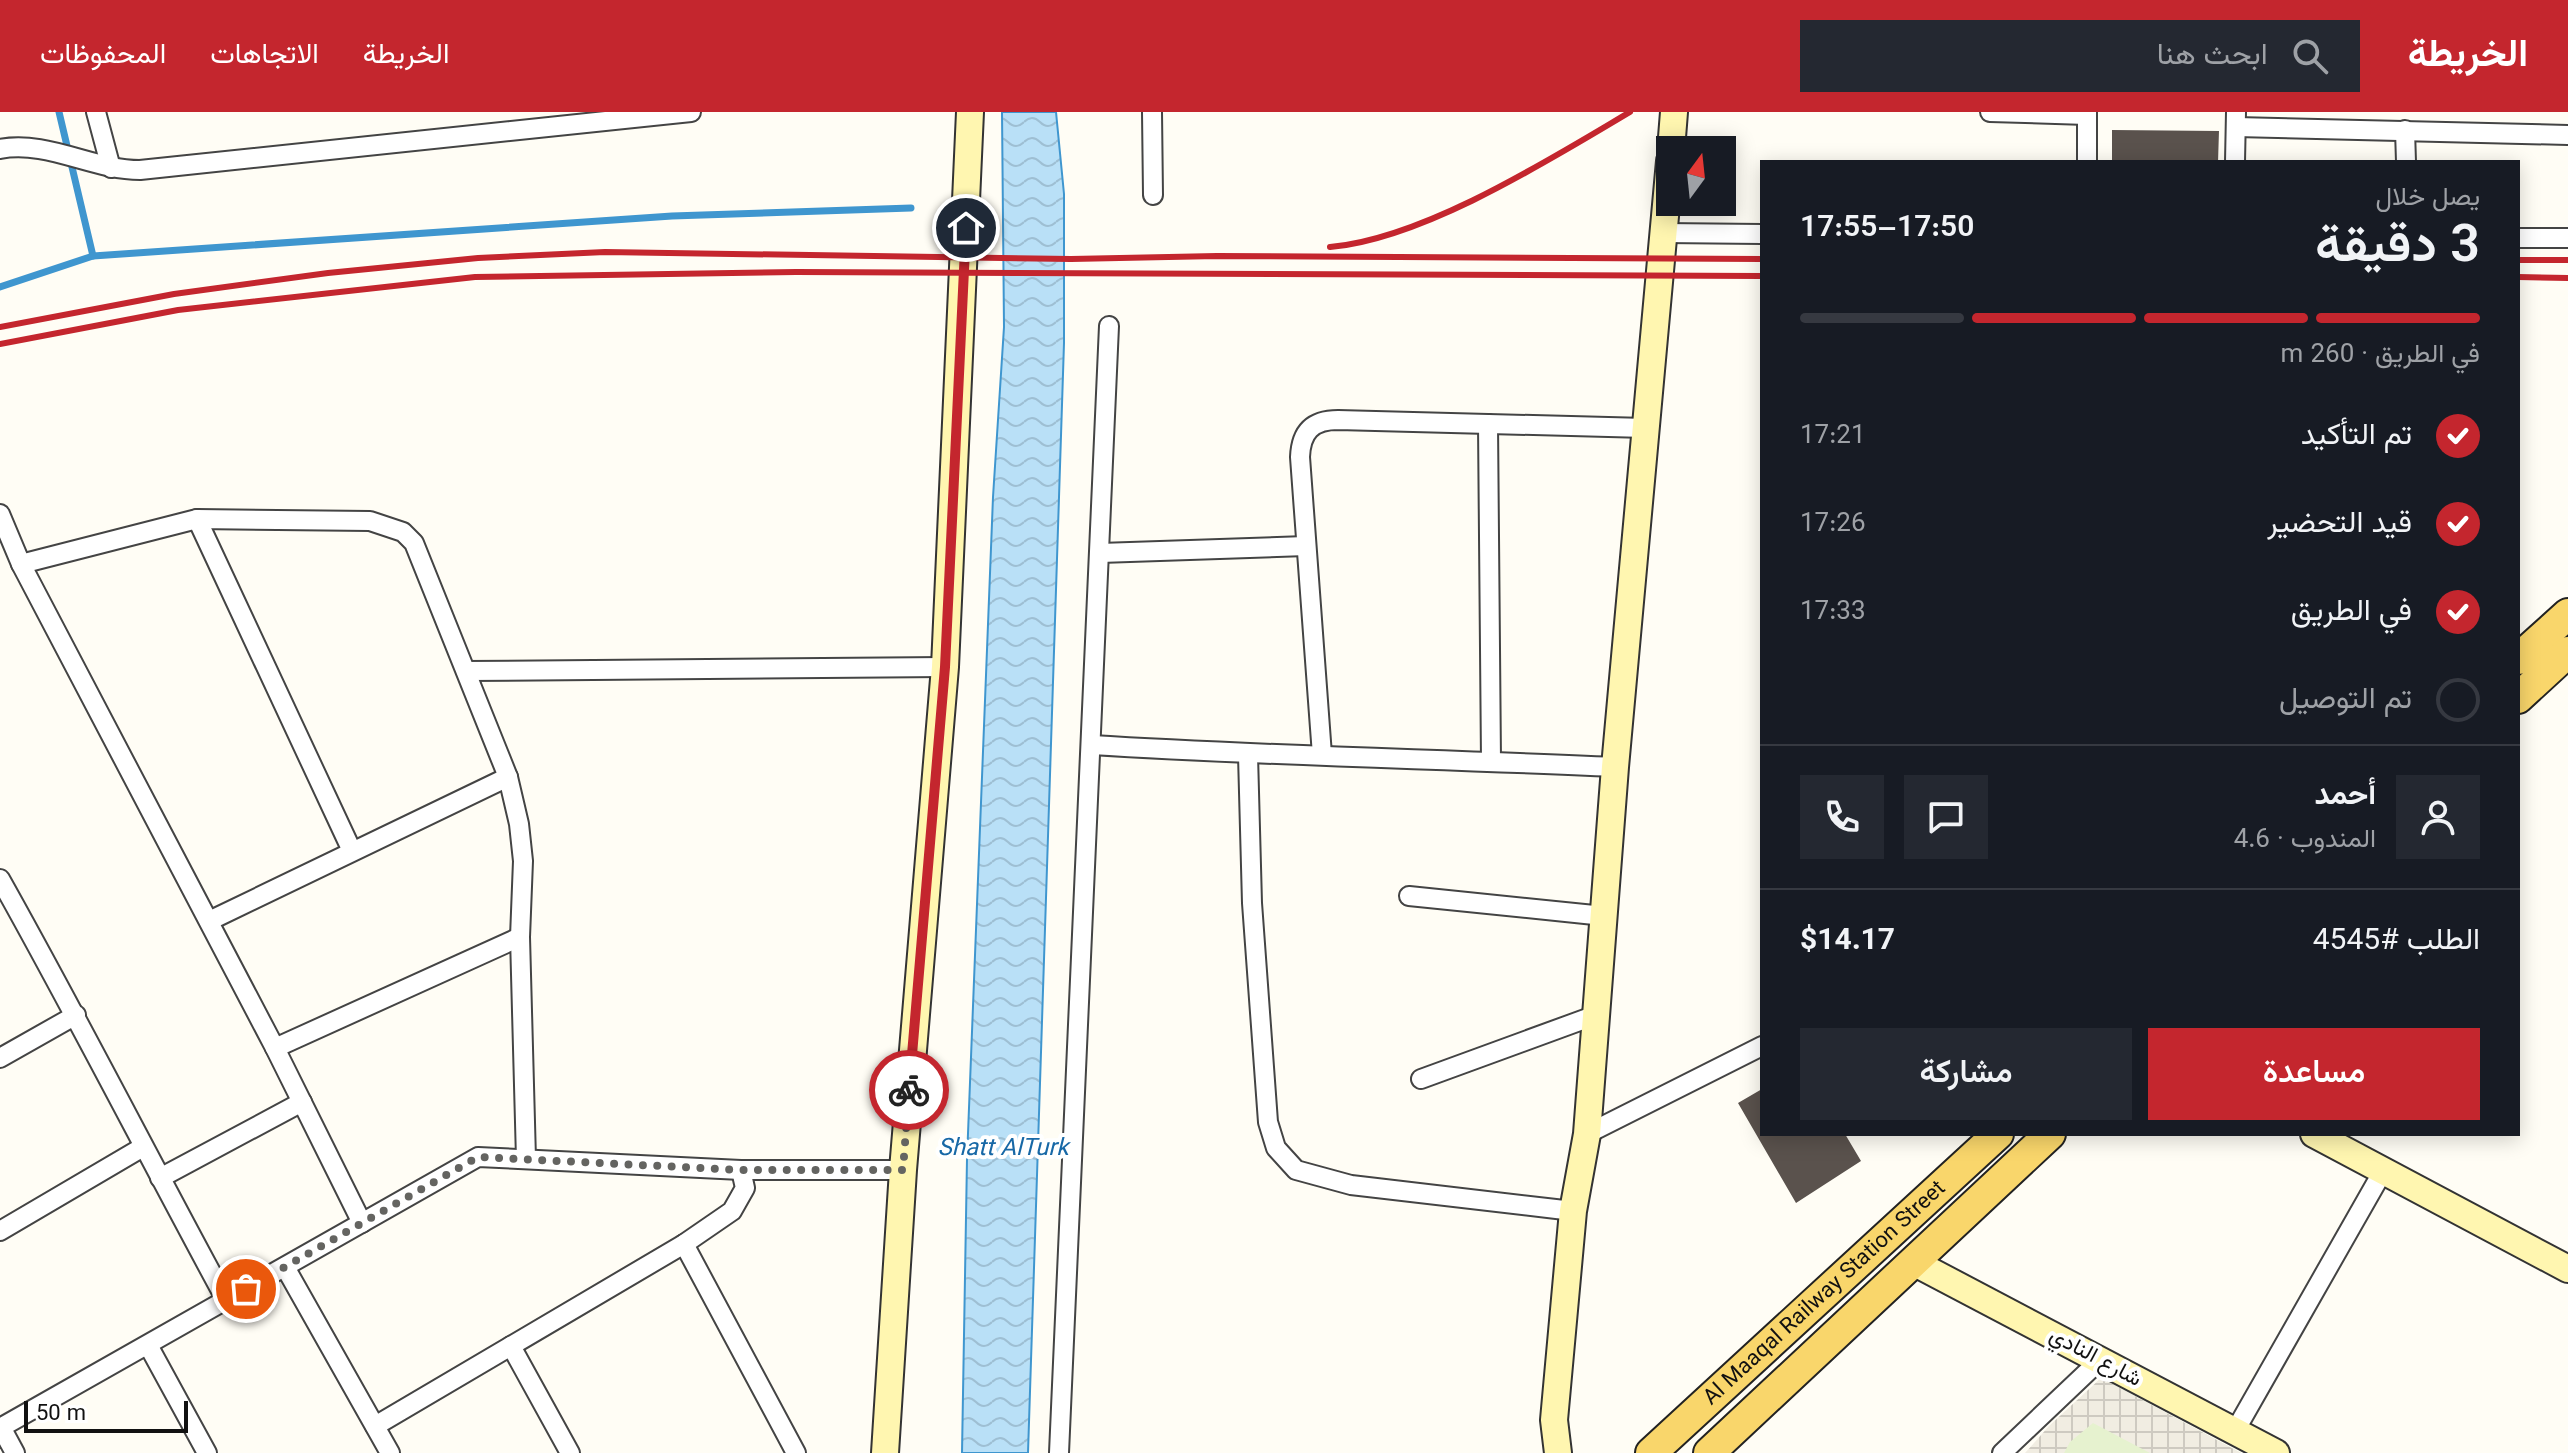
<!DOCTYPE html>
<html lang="ar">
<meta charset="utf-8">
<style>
body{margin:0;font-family:Georgia,Vazirmatn,serif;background:#242831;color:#f1f3f6;direction:rtl;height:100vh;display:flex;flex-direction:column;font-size:30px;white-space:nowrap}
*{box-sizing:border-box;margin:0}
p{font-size:26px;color:#9ea1a6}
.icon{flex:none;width:44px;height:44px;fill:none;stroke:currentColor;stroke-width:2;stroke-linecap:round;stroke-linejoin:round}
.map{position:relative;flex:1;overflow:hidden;direction:ltr}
.drawer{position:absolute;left:1760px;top:48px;width:760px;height:976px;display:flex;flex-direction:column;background:#171b24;border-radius:0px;box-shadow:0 4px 20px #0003;direction:rtl}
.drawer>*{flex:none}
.needle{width:52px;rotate:15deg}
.controls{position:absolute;left:1656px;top:24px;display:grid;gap:16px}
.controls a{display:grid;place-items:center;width:80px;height:80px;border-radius:0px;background:#171b24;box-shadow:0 4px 20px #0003;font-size:40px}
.scale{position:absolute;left:24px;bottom:20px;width:164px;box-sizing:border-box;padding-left:8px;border:4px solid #111;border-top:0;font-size:22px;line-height:28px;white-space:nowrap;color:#111;-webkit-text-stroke:6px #fff;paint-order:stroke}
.pin{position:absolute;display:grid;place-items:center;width:68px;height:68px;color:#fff;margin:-34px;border:4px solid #fff;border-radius:50%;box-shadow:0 2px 8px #0007}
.courier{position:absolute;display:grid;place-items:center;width:80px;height:80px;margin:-40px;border:6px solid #c4262e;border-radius:50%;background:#fff;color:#222;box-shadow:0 2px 10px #0007}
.head em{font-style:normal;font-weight:600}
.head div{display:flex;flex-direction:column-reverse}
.head{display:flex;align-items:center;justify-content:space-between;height:136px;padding:0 40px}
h1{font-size:52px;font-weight:600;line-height:60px}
.bar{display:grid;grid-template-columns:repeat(4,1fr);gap:12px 8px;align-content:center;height:96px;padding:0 40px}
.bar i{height:10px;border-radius:6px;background:#363941}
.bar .current{background:#c4262e}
.bar p{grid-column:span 4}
.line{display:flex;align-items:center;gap:20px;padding:0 40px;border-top:2px solid #363941}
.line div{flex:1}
.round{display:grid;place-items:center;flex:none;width:84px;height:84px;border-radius:0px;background:#242831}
ol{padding:0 40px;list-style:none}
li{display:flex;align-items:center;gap:24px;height:88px}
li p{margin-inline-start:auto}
li .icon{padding:8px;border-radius:50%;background:#c4262e;color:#fff;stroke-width:4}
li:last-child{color:#9ea1a6}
li i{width:44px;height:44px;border:4px solid #363941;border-radius:50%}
.primary-button{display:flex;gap:16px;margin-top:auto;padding:16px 40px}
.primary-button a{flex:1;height:92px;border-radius:0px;background:#c4262e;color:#fff;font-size:32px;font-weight:600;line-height:92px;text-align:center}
.primary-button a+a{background:#242831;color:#f1f3f6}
header{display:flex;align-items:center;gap:48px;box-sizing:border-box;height:112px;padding:0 40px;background:#c4262e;color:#fff}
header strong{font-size:38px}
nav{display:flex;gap:44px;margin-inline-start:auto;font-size:28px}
.search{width:560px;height:72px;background:#242831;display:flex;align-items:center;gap:20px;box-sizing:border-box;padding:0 28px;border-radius:0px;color:#9ea1a6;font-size:30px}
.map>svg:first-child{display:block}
.pitch{fill:#e6f2cf}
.plaza{fill:url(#plaza-grid)}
.water{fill:url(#water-waves);stroke:#3f96cf;stroke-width:2}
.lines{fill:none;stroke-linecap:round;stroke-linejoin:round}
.stream{stroke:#3f96cf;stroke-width:7}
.building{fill:#5a524d}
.street-casing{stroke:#444;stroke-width:22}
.secondary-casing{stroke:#333;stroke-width:30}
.primary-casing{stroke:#222;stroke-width:34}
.street{stroke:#fff;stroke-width:18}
.secondary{stroke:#fff6b0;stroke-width:26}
.primary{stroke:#f9d66b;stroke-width:30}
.rail{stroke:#c4262e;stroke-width:6}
.done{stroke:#646461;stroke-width:8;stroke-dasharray:0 14.4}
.route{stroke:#c4262e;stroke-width:10}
.labels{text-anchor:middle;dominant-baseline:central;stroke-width:8;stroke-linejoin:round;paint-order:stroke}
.street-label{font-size:22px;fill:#111;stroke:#fff}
.water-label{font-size:24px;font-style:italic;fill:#1768a6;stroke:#fff}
</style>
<header>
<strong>الخريطة</strong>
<div class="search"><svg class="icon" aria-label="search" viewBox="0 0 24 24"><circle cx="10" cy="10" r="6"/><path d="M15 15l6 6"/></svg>ابحث هنا</div>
<nav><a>الخريطة</a><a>الاتجاهات</a><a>المحفوظات</a></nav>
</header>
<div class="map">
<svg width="2568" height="1341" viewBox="0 0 2568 1341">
<defs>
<pattern id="plaza-grid" width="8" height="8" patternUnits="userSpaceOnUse" patternTransform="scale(2)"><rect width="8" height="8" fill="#f1ede2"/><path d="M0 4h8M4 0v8" fill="none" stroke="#cecac1"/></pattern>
<pattern id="water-waves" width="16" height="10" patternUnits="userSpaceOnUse" patternTransform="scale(2)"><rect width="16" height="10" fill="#b9e0f7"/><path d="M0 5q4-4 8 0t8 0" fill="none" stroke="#9ebfd3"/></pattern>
</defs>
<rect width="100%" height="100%" fill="#fffdf5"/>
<polygon class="pitch" points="2101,1266 2241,1341 2029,1341"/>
<polygon class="plaza" points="2101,1266 2241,1341 2150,1341 2093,1311 2070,1330 2064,1341 2025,1341 2049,1314"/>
<polygon class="water" points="1002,0 1056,0 1064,82 1064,231 1028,1341 962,1341 967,1047 993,385 1004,215"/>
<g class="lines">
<g class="stream">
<polyline points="59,0 93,144"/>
<polyline points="0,175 93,144 672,104 911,96"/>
</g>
</g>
<g class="building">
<polygon points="2112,18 2219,19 2218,50 2112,50"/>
<polygon points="1762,977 1762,1022 1845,1022 1861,1049 1796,1091 1738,991"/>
</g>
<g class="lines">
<defs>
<g id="street">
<polyline points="96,0 111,56"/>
<polyline points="1152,0 1153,83"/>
<polyline points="1990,0 2087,3"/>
<polyline points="2236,15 2568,23"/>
<polyline points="2405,18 2406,50"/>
<path d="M0,37c47,-9 93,21 140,21l551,-58"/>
<polyline points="2087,50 2087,0"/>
<polyline points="2235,50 2236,0"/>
<polyline points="1664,121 1762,122"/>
<polyline points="2518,126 2568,126"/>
<polyline points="1488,312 1491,649"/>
<polyline points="0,402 21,452 275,936 362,1111"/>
<polyline points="197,407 352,739"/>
<polyline points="1100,441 1306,434"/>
<polyline points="21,452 197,407 370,409 403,420 414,431 508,665 519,712 523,749 520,825 526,1047"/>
<polyline points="466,559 945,555"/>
<path d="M1092,633c174,11 349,14 523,22"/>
<polyline points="1248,643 1252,791 1268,1010 1276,1036 1296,1058 1351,1073 1573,1099"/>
<path d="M1322,643l-22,-298c1,-25 12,-37 38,-37l308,8"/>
<path d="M0,767c78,139 150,281 226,421"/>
<polyline points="1409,784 1604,804"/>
<polyline points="209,809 508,665"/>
<polyline points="275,936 520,825"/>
<polyline points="0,946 76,903"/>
<polyline points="1421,967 1596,903"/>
<polyline points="1587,1022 1762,934"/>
<polyline points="160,1066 302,990"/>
<polyline points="0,1119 143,1035"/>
<polyline points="684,1132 796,1341"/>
<polyline points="285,1155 390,1341"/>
<polyline points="148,1233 207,1341"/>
<polyline points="511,1234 570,1341"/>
<polyline points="375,1314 684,1132 732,1099 745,1076 741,1058"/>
<polyline points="1,1315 15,1341"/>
<polyline points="0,1316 478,1045 741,1058 903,1058"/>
<polyline points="2235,1319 2383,1059"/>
<polyline points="1059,1341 1109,214"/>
<polyline points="2002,1341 2100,1248"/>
</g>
<g id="secondary">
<polyline points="1671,38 1674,0"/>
<polyline points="2314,1022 2568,1157"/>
<polyline points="1915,1151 2276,1341"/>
<polyline points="885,1341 903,1058 945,555 970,0"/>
<polyline points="1558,1341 1554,1308 1573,1099 1587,1022 1615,655 1670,49"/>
</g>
<g id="primary">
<polyline points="2518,547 2568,502"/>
<polyline points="2518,586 2568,540"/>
<path id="s1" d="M1651,1341l347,-319"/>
<polyline points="1709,1341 2050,1022"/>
</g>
</defs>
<use href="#street" class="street-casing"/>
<use href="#secondary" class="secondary-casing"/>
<use href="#primary" class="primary-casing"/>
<use href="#street" class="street"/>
<use href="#secondary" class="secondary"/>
<use href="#primary" class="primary"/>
<g class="rail">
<path d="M1330,135c93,-8 219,-87 300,-135"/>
<polyline points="2518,148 2568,148"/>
<polyline points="2518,165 2568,166"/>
<polyline points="0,215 174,182 328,161 478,146 605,140 1071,147 1217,144 1762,147"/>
<polyline points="0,232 178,198 475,165 796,160 1762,164"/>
</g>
</g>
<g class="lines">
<polyline class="done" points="246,1177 478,1045 741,1058 903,1058 909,978"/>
<polyline class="route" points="909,978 945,555 966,116"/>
</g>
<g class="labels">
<g class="street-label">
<text stroke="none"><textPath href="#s1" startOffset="236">Al Maaqal Railway Station Street</textPath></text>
<text transform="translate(2095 1246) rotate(28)">شارع النادي</text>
</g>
<g class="water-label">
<text x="1003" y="1037">Shatt AlTurk</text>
</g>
</g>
</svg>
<div class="controls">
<a><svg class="needle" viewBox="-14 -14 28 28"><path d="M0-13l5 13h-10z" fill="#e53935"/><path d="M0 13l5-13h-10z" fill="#9ea1a6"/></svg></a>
</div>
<div class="scale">50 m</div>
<div class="pin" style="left:246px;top:1177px;background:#ea580c"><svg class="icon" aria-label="bag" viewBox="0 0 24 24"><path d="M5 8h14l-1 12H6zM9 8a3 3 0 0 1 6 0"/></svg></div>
<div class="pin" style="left:966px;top:116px;background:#1f2937"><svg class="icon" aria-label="home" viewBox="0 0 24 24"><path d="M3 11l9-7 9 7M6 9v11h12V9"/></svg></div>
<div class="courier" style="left:909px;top:978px"><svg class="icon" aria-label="bike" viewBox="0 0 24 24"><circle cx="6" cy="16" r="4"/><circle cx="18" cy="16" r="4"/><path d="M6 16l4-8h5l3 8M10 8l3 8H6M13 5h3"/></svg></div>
<section class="drawer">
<div class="head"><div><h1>3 دقيقة</h1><p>يصل خلال</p></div><em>17:50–17:55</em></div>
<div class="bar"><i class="current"></i><i class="current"></i><i class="current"></i><i></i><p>في الطريق · 260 m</p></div>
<ol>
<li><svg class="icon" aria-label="check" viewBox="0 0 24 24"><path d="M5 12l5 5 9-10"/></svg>تم التأكيد<p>17:21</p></li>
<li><svg class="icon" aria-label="check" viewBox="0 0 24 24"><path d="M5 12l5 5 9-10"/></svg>قيد التحضير<p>17:26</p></li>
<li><svg class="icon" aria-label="check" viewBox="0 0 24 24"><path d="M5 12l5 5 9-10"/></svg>في الطريق<p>17:33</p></li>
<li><i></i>تم التوصيل</li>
</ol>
<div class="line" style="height:144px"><a class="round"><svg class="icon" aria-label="person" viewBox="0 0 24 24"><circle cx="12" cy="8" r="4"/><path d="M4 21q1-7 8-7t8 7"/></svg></a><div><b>أحمد</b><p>المندوب · 4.6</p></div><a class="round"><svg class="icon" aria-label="chat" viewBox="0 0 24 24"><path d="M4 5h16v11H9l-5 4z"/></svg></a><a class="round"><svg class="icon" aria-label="phone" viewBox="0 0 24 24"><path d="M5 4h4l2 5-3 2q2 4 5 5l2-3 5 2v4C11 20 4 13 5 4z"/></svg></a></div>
<div class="line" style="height:104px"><div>الطلب #4545</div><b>$14.17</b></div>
<div class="primary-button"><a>مساعدة</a><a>مشاركة</a></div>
</section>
</div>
